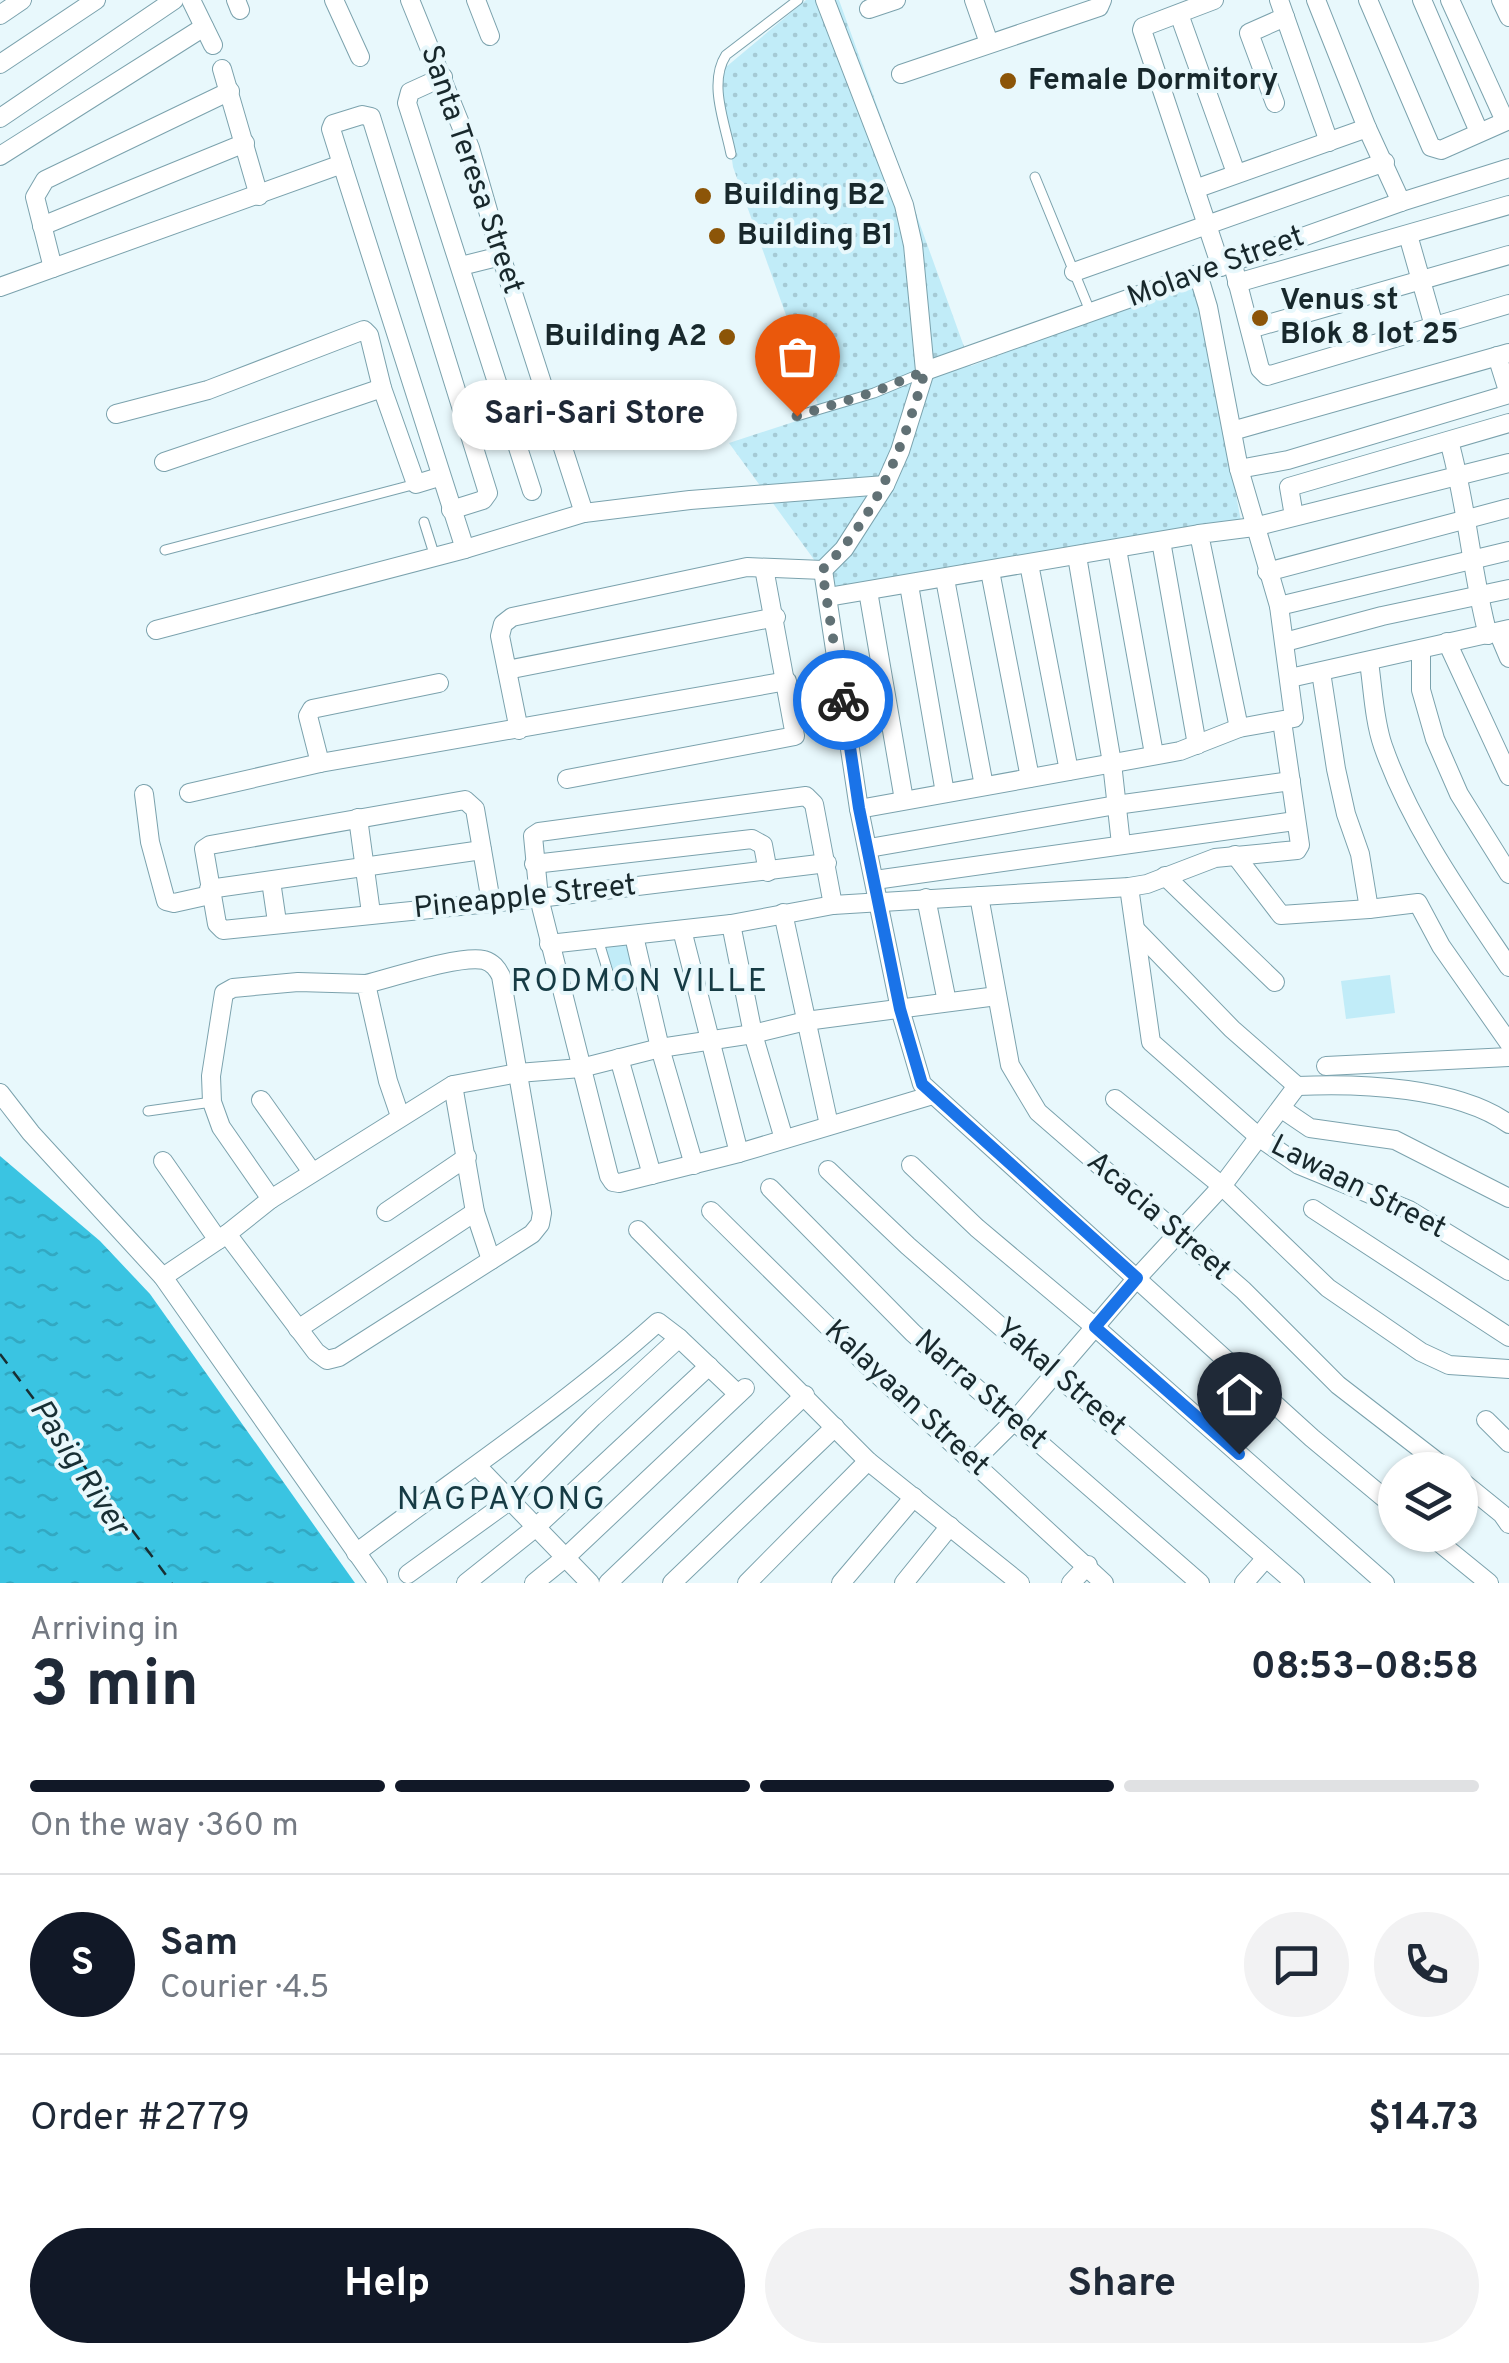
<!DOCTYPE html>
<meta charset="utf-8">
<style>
body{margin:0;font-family:Overpass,sans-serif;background:#f2f2f3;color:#1f2937;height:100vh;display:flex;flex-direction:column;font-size:38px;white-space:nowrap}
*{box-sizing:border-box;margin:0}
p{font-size:32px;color:#747a83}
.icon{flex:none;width:55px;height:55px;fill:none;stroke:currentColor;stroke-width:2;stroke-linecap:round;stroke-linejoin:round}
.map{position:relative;height:1583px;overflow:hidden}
.panel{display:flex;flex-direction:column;background:#fff;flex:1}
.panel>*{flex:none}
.controls{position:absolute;left:1378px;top:1452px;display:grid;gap:20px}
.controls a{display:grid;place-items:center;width:100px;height:100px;border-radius:50%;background:#fff;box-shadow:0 2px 8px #0004;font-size:50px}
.pin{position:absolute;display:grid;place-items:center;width:85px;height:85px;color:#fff;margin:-102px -42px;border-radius:50% 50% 50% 0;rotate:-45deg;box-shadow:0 0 10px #0007}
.pin .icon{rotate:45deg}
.courier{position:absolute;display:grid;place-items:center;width:100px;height:100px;margin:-50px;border:8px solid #1a73e8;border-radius:50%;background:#fff;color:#222;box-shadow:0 2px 12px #0007}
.bubble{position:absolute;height:70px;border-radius:35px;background:#fff;box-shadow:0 2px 8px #0004;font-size:32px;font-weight:700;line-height:70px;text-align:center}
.overview em{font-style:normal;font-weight:700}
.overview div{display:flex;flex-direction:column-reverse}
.overview{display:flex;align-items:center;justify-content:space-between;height:170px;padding:0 30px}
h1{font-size:65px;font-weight:700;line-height:75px}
.bar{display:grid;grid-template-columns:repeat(4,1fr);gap:15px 10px;align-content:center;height:120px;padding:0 30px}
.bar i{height:12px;border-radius:8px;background:#e0e1e3}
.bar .on{background:#111827}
.bar p{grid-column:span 4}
.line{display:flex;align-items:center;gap:25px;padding:0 30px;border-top:2px solid #e0e1e3}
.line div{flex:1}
.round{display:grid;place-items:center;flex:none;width:105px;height:105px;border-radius:52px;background:#f2f2f3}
.action{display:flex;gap:20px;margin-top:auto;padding:20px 30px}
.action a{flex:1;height:115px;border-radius:60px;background:#111827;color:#fff;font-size:40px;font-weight:700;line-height:115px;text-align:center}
.action a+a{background:#f2f2f3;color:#1f2937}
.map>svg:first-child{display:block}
.green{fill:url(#green-dots)}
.pitch{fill:#c1ecf8}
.water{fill:url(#water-ripples)}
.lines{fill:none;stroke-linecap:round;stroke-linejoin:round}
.ferry{stroke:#182f34;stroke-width:2.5;stroke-dasharray:12 10;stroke-linecap:butt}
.lane-casing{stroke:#7ba2ad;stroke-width:11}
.street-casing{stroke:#7ba2ad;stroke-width:20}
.lane{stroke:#fff;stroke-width:9}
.street{stroke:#fff;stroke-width:18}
.done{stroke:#617175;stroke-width:10;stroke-dasharray:0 18}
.route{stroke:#1a73e8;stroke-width:12}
.poi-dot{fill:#8c5508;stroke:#e8f8fc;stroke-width:4}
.labels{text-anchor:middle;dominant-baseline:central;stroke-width:8;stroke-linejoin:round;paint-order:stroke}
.poi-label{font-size:30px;font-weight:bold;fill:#18282c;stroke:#e8f8fc;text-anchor:start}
.street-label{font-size:30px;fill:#18282c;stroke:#e8f8fc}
.neighbourhood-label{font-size:32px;letter-spacing:2.5px;fill:#163b44;stroke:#e8f8fc}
.water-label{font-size:32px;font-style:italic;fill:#182f34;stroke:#e8f8fc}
</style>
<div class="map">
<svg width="1509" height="1583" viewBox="0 0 1509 1583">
<defs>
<pattern id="green-dots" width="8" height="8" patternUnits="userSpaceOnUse" patternTransform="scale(2.5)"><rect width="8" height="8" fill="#c1ecf8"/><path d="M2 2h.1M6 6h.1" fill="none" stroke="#a5cad5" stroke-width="1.8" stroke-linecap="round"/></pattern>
<pattern id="water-ripples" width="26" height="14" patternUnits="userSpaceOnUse" patternTransform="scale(2.5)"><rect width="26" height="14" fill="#3ac4e2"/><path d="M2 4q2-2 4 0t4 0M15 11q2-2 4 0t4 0" fill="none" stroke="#32a8c2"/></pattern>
</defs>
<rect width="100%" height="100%" fill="#e8f8fc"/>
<polygon class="green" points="806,0 839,0 971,366 1195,279 1241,521 834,587 729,443 821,413 733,167 720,72"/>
<g class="pitch">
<polygon points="631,928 641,978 608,984 599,934"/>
<polygon points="1390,975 1395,1013 1346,1019 1341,981"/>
</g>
<polygon class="water" points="0,1156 100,1241 150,1294 355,1583 0,1583"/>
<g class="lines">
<polyline class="ferry" points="0,1354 172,1583"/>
<defs>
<g id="lane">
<path d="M731,154c-6,-31 -23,-71 -5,-99l72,-55"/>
<polyline points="1035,177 1090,311"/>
<polyline points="797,416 874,393 922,373"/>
<polyline points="424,522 435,557"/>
<polyline points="165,550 416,484"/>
<polyline points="598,939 612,985"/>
<polyline points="148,1111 212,1102"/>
</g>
<g id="street">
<polyline points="191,0 213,45"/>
<polyline points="236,0 240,10"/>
<polyline points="334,0 360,57"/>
<polyline points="410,0 470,148 501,256 584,513"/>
<polyline points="476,0 490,36"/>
<polyline points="974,0 989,43"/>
<polyline points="1214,0 1143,27 1142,30 1221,267"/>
<polyline points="1279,0 1329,142"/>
<polyline points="1316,0 1367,128 1401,202"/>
<polyline points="1368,0 1431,147 1441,150 1509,120"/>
<polyline points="1422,0 1479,132"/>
<polyline points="1450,0 1505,121"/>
<polyline points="1501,0 1509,17"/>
<polyline points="869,9 896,0"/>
<polyline points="1179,14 1236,173"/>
<polyline points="0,15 22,0"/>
<polyline points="0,64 96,0"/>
<polyline points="222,69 259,196"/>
<polyline points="901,74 1099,7 1102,0"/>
<polyline points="443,77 410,92 407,103 532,491"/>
<polyline points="1275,103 1249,33 1285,17"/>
<polyline points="0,118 174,0"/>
<polyline points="0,156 204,27"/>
<polyline points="342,164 331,129 333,124 362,115 371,117 488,493 483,500 451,510"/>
<polyline points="1195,189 1367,128"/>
<polyline points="42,226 245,143"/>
<polyline points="1408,235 1434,326"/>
<polyline points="1232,261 1260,369 1267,376 1509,304"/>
<polyline points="461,266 501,256"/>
<polyline points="53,268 35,197 45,180 230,91"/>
<polyline points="1074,272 1385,162"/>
<polyline points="1237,283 1509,205"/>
<polyline points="0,287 342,164 465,549"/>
<polyline points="1250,329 1509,255"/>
<polyline points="1497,356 1509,394"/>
<polyline points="925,371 1401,202 1509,168"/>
<polyline points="116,414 208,390 364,330 369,335 382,388 416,484 439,477"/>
<polyline points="1232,431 1509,353"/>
<path d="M1449,441c18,63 22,130 39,194"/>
<polyline points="164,462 382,388"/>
<polyline points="1239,469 1288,460 1509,394"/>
<polyline points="1294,516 1289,487 1509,423"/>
<polyline points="1161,541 1197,745"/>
<polyline points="1117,549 1154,754"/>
<polyline points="1077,556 1112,763 1121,844"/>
<polyline points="1029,564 1069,771"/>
<polyline points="823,570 859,809 900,1009 922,1084 1312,1438 1395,1507"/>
<polyline points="823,570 844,549 885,485 900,451 925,371 913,245 904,205 825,0"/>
<polyline points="990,571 1030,778"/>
<polyline points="1267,572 1509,508"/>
<polyline points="945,579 984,786"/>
<polyline points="909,585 945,793"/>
<polyline points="868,591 904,800"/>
<polyline points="828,597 1199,534"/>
<polyline points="1279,606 1509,551"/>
<polyline points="156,630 465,549 584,513 690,500 885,485"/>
<polyline points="1498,632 1509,658"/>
<polyline points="1285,642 1382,616 1509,589"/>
<polyline points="1447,642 1509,776"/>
<polyline points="1421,650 1421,690 1435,739 1459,794 1509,874"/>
<path d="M1369,662c4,27 5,58 14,84 28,80 79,151 126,221"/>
<polyline points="507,670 776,617"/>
<polyline points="1321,672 1336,769 1346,814 1360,854 1369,909 1418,903 1441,946 1509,1043"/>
<polyline points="1290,678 1509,629"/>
<polyline points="1239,728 1199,534 1254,527 1509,463"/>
<polyline points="519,730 500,636 503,624 512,617 747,567 823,570"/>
<polyline points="320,763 308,716 312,709 439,683"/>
<polyline points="567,779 795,736 764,568"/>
<polyline points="189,793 320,763 787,681"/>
<polyline points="144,794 150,842 166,901 174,903 210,895"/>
<polyline points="859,809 1180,751 1239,728 1294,718 1279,606 1239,469 1208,307 1198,274"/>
<polyline points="358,818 371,913"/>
<polyline points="869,848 1116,805 1291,781"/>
<polyline points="1235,855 1281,915 1369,909"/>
<polyline points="534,864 752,839 763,845 768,872"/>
<polyline points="1165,876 1275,982"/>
<polyline points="875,880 1295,821"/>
<polyline points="271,881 277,922"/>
<polyline points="1129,887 1151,1042 1260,1138 1299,1165 1409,1210 1509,1271"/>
<polyline points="209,889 482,850"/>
<polyline points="979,896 1010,1065 1038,1112 1243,1290 1338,1385 1448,1470"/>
<polyline points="926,898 947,1002"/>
<polyline points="491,902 475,809 465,800 210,845 204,849 217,924 223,930 539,898 827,863"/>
<polyline points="833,905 814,804 806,796 539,832 533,836 539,898 609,1176 613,1182 619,1183 739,1153 933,1095"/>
<polyline points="783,913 829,1125"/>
<polyline points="731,924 753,1034 784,1139"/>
<polyline points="682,930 739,1153"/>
<polyline points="1136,930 1232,1029 1297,1086"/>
<polyline points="634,936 660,1048 694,1165"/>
<polyline points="549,944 731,924 833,905 1129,887 1147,884 1215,858 1297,850 1300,845 1282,721"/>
<polyline points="619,1058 652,1175"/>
<polyline points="1326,1066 1509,1057"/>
<polyline points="453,1085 475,1212 491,1260"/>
<path d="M1297,1086c63,-3 160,1 212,38"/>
<polyline points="0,1093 31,1133 163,1277 378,1583"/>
<polyline points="1115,1099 1222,1186 1328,1288 1421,1352 1449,1365 1509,1369"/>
<polyline points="261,1100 312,1172"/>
<polyline points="1282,1109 1310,1128 1395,1140 1509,1198"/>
<polyline points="163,1161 218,1240"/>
<polyline points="911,1165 977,1228 1095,1327 1385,1583"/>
<polyline points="828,1170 908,1246 1295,1583"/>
<polyline points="770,1188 913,1333 1200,1583"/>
<polyline points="271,1199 221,1127 212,1102 211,1076 224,993 233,988 298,982 366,984 388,1081 400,1116"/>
<polyline points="1313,1209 1509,1337"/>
<polyline points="711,1211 865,1363 1104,1583"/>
<polyline points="386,1212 467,1157"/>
<polyline points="638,1230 868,1461 1020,1583"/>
<path d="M227,1234l89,118 11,8 12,-3 193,-123 8,-10 2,-11 -41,-237c-4,-8 -8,-13 -17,-16 -25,-5 -90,17 -118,24"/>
<polyline points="163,1277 227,1234 271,1199 453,1085 518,1073 581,1068 660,1048 753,1034 806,1021 997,996"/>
<polyline points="298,1329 475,1212"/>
<polyline points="1486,1420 1509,1443"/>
<polyline points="973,1462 1015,1420 1137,1278 1222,1186 1297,1086"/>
<polyline points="478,1467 590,1583"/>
<polyline points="1460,1480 1502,1514 1509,1524"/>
<polyline points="1430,1535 1489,1583"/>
<path d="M356,1553c101,-76 207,-146 302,-231l21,16"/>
<polyline points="408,1574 509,1501 593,1417 679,1338 738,1394"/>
<polyline points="466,1583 535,1528 709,1366"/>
<polyline points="534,1583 566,1557 745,1388"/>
<polyline points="608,1583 805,1395"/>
<polyline points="672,1583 835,1427"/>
<polyline points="747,1583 868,1461"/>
<polyline points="841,1583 914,1497"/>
<polyline points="904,1583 950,1526"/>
<polyline points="1071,1583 1088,1565"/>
<polyline points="1244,1583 1266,1558"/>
</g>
</defs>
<use href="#lane" class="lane-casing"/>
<use href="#street" class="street-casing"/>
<use href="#lane" class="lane"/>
<use href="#street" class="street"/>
</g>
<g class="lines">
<path class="done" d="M797,416l77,-24 51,-21c-21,73 -47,145 -103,199l21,130"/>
<polyline class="route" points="843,700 859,808 900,1009 922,1084 1137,1278 1095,1327 1239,1454"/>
</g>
<g class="poi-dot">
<circle cx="1008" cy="81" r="10"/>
<circle cx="703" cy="196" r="10"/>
<circle cx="717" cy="236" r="10"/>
<circle cx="1260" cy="318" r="10"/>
<circle cx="727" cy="337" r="10"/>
</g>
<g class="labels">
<g class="poi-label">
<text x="1028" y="81">Female Dormitory</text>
<text x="723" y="196">Building B2</text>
<text x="737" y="236">Building B1</text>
<text x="1280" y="301">Venus st<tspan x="1280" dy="34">Blok 8 lot 25</tspan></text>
<text x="707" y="337" text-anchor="end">Building A2</text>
</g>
<g class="street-label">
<text transform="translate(471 170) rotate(71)">Santa Teresa Street</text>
<text transform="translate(1216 268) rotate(-20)">Molave Street</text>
<text transform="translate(525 898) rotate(-6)">Pineapple Street</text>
<text transform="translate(1358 1188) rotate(27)">Lawaan Street</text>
<text transform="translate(1158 1217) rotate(41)">Acacia Street</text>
<text transform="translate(1060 1378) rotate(41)">Yakal Street</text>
<text transform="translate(980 1391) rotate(41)">Narra Street</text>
<text transform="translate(906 1399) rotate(43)">Kalayaan Street</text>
</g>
<g class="neighbourhood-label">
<text x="640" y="983">RODMON VILLE</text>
<text x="502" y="1501">NAGPAYONG</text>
</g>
<g class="water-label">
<text transform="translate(78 1468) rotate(57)">Pasig River</text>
</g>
</g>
</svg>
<div class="controls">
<a><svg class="icon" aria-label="layers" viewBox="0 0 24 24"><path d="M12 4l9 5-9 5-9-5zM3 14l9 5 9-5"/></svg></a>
</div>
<div class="pin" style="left:797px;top:416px;background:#ea580c"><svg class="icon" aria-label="bag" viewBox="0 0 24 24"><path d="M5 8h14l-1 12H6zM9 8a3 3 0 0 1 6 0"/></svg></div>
<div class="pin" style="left:1239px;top:1454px;background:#1f2937"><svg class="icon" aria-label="home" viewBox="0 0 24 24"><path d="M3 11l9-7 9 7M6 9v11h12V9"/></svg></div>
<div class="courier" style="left:843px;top:700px"><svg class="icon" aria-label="bike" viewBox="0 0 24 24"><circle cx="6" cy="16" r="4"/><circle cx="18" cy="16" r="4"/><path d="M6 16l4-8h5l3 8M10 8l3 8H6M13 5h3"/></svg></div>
<div class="bubble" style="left:452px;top:380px;width:285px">Sari-Sari Store</div>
</div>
<section class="panel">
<div class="overview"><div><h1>3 min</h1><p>Arriving in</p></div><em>08:53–08:58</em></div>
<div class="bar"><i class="on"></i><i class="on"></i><i class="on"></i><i></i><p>On the way · 360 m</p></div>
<div class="line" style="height:180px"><b class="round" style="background:#111827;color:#fff">S</b><div><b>Sam</b><p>Courier · 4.5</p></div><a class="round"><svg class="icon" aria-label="chat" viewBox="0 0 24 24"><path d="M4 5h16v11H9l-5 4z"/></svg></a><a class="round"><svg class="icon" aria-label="phone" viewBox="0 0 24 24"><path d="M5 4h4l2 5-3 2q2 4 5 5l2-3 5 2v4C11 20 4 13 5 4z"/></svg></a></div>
<div class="line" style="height:130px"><div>Order #2779</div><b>$14.73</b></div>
<div class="action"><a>Help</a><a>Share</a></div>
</section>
